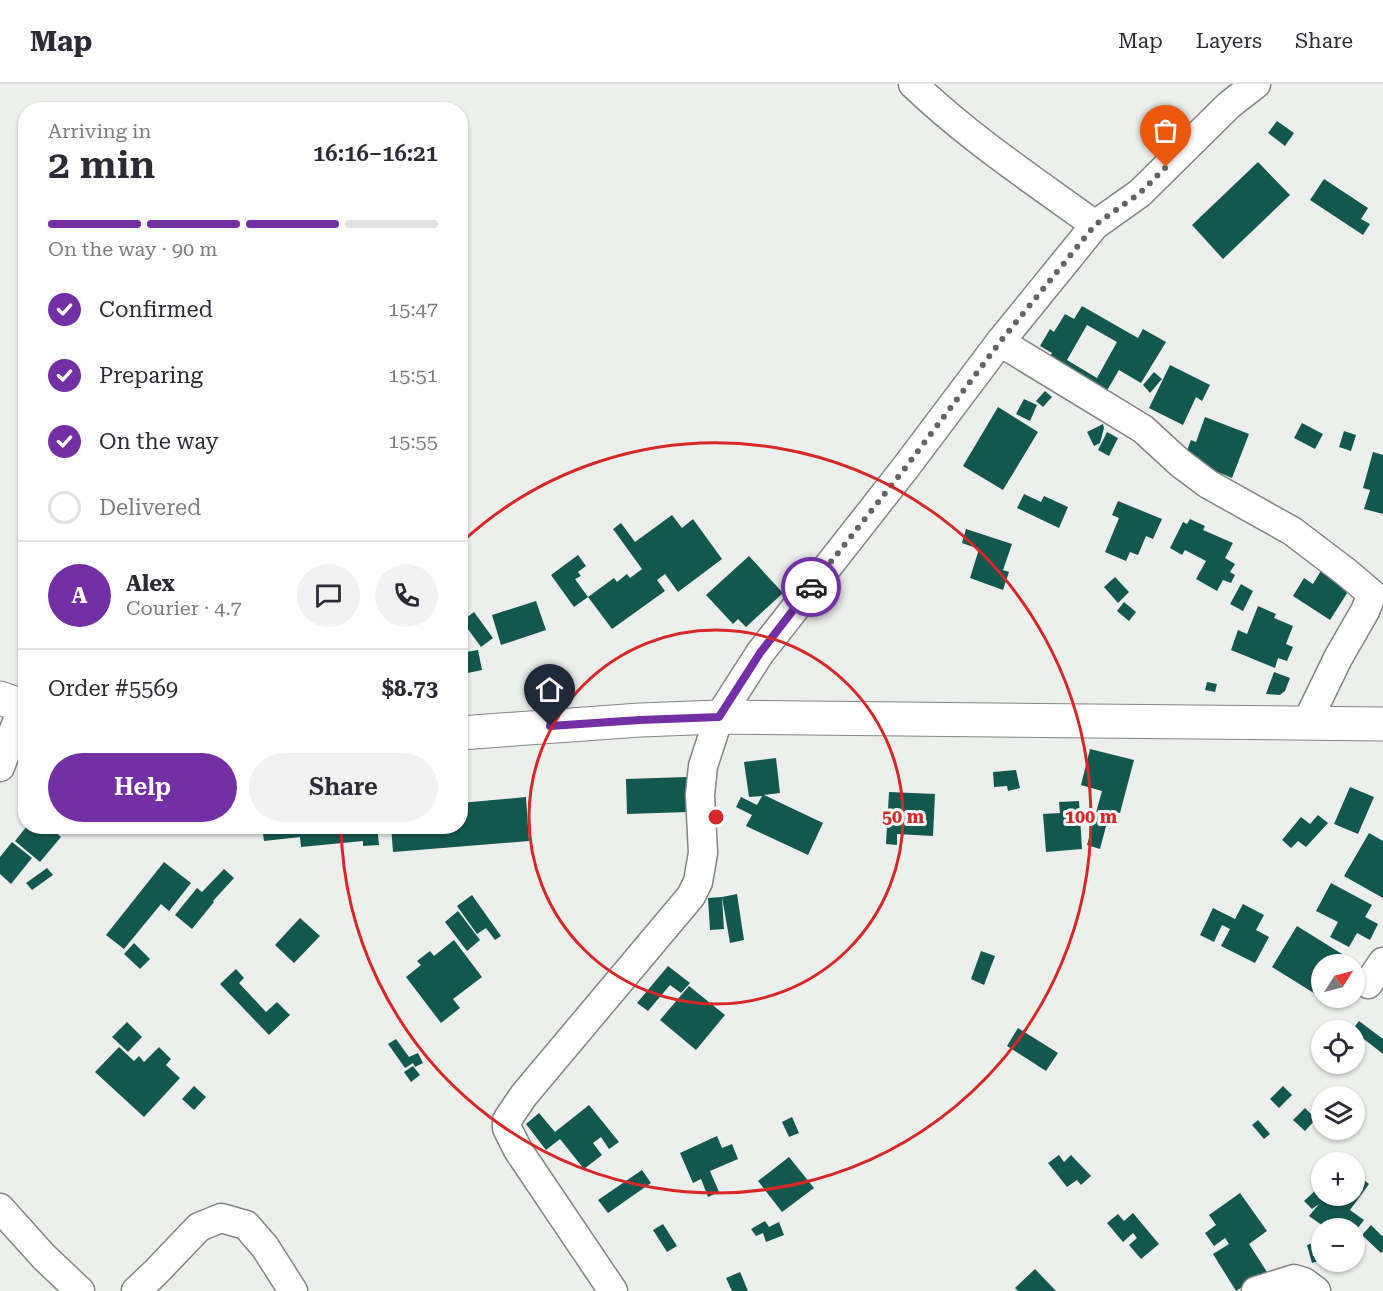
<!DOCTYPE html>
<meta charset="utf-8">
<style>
body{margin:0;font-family:"Roboto Serif",serif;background:#f2f2f3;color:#2b2b33;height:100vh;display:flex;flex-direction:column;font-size:22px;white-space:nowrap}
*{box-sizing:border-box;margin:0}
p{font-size:20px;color:#7c7c81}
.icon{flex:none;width:33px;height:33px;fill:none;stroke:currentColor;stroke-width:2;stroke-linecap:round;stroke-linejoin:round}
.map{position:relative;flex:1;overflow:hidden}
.panel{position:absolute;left:18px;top:18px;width:450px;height:732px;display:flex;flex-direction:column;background:#fff;border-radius:24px;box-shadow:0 2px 4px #0004}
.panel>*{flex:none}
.needle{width:39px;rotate:54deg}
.fabs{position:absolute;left:1311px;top:870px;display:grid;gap:12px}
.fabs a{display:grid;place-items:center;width:54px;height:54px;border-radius:50%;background:#fff;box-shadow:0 2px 4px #0004;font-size:30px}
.pin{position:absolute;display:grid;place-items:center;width:51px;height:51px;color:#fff;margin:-62px -26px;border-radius:50% 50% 50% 0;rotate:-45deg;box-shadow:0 0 6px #0007}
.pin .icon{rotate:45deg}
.courier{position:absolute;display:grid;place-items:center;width:60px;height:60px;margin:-30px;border:4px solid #7230a4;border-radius:50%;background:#fff;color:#222;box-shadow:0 2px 8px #0007}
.summary em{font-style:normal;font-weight:600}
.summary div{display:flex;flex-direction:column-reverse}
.summary{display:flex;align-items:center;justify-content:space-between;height:102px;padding:0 30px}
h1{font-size:39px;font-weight:600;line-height:45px}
.bar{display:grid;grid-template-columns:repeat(4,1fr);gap:9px 6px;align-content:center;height:72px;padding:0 30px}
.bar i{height:8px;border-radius:4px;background:#e1e1e2}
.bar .active{background:#7230a4}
.bar p{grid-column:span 4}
.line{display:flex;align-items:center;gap:15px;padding:0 30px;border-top:2px solid #e1e1e2}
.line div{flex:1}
.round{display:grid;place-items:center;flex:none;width:63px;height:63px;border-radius:32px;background:#f2f2f3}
ol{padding:0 30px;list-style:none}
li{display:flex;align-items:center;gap:18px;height:66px}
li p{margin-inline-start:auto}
li .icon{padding:6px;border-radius:50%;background:#7230a4;color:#fff;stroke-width:4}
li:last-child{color:#7c7c81}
li i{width:33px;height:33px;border:3px solid #e1e1e2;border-radius:50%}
.action{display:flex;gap:12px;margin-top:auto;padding:12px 30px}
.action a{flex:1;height:69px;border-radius:36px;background:#7230a4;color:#fff;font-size:24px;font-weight:600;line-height:69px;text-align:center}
.action a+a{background:#f2f2f3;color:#2b2b33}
header{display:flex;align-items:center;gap:36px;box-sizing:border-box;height:84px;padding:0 30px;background:#fff;border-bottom:2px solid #e1e1e2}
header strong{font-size:28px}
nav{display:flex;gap:33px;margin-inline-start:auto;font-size:21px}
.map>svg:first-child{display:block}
.building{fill:#13584f;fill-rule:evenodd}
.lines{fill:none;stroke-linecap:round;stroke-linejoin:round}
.minor-casing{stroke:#828583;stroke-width:31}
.major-casing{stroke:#828583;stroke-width:35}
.minor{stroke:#fff;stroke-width:28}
.major{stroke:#fff;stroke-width:33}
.done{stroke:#636563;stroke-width:6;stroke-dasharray:0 10.8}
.route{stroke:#7230a4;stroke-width:8}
.ring{fill:none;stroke:#d62828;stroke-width:3}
.centre{fill:#d62828;stroke:#f9fcfa;stroke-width:3}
.ring-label{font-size:18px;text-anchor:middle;font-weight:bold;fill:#d62828;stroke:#f9fcfa;stroke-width:6;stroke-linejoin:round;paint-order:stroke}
</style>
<header>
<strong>Map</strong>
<nav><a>Map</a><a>Layers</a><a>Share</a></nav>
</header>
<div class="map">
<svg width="1383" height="1207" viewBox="0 0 1383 1207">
<rect width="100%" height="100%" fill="#ecefec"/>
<g class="building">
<polygon points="1277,37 1294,49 1285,62 1268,49"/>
<polygon points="1258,78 1290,111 1223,175 1192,141"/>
<polygon points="1324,95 1368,124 1361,135 1370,140 1363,151 1310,116"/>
<path d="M1082,222l56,32 5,-9 23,13 -25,41 -22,-13 -17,29 -57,-34 7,-12 -12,-7 10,-17 4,3 11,-18 9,5zM1087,241l30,17 -20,36 -30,-18z"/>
<polygon points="1170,281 1210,301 1202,317 1196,313 1183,341 1149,324"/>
<polygon points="1154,288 1162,295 1150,309 1143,301"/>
<polygon points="1045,307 1052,313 1043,323 1036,317"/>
<polygon points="1024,315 1037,321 1030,337 1016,330"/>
<polygon points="998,323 1038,348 1003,406 963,382"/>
<polygon points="1205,333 1249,350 1232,394 1184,374 1191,356 1196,358"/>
<polygon points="1302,339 1323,350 1315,365 1294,354"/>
<polygon points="1103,340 1104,344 1100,359 1094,362 1087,348"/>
<polygon points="1344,347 1356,351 1351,367 1339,363"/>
<polygon points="1107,348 1118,354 1109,372 1098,366"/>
<polygon points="1373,368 1383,371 1383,430 1364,425 1370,406 1363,404"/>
<polygon points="1024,410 1041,418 1044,412 1068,423 1059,444 1017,424"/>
<polygon points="1118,417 1162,435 1153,455 1146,452 1138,471 1130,468 1126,477 1105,468 1119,434 1112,431"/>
<polygon points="672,431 682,444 693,435 722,475 678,508 665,490 657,496 665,507 612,545 588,513 614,494 617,498 627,490 630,494 642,485 613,445 621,439 635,458"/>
<polygon points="1190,435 1205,442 1203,446 1233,459 1225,474 1235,480 1230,488 1235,491 1231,499 1223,496 1217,507 1196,495 1206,477 1185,466 1182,471 1170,464 1183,438 1187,440"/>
<polygon points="966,445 1012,460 1003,486 1009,488 1003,506 970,494 979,465 962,459"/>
<polygon points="578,471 586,482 578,488 581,492 575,495 588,513 574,523 551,491"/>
<polygon points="749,472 783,509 746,543 738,535 733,540 706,511"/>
<polygon points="1322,485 1351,503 1330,536 1293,512 1304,494 1313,500"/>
<polygon points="1115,493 1129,508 1118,519 1104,503"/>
<polygon points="1241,500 1253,507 1243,527 1230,520"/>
<polygon points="536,517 546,546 501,561 492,531"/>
<polygon points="1124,518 1136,528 1129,537 1117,527"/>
<polygon points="26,521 26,537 19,533"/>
<polygon points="1258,522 1276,530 1274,534 1293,542 1286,560 1293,563 1287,577 1278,574 1275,584 1231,566 1238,546 1247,550"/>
<polygon points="474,528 493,554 481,563 462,537"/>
<polygon points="478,566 482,586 463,590 460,569"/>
<polygon points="1274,588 1290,594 1285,607 1280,611 1266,610"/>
<polygon points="1207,598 1217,600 1215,608 1205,606"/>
<polygon points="1090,665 1134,676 1120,729 1110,727 1100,765 1087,761 1102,707 1081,701"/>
<polygon points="776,674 780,709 764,711 823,739 808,771 746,742 752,731 736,723 741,713 757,721 762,712 749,713 744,678"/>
<polygon points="1016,686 1020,704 1008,707 1007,702 994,703 993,688"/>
<polygon points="687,693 688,728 627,730 626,695"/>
<polygon points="1350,703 1374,713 1358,750 1334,740"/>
<polygon points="889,708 935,710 933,752 897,750 897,761 886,760"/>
<polygon points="526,713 529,757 393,768 391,742 460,742 460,719"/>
<polygon points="1079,717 1082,765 1046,768 1043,730 1060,729 1059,718"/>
<polygon points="1318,731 1328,739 1306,763 1298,757 1291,764 1282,756 1301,733 1310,740"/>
<polygon points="27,742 49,742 61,753 40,778 15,757"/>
<polygon points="262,742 377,742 379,761 363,762 363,757 301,763 300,753 264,757"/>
<polygon points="1369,749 1383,757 1383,814 1344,792"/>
<polygon points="12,758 32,774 11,800 0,790 0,773"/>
<polygon points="164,778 191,799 169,827 161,820 124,865 106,851"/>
<polygon points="47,784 53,791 32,806 26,799"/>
<polygon points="224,785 234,794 213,817 214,818 192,845 175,831 197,804 202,808"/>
<polygon points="1331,799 1372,821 1365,833 1378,840 1370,856 1357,849 1349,863 1330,853 1338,838 1316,827"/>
<polygon points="737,810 744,856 730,859 722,813"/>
<polygon points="472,811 501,852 495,856 486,844 477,850 457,822"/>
<polygon points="722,813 724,845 710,846 708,814"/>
<polygon points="1243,820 1264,831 1256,846 1269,853 1255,879 1221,862 1230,845 1222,841 1214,858 1200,851 1213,824 1235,835"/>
<polygon points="458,827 480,856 467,867 445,838"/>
<polygon points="300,834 320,852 294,879 275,861"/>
<polygon points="1297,842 1342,870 1336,880 1322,880 1322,903 1317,911 1272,883"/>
<polygon points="454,856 482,893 453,915 460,924 441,939 406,893 421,881 417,877 430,867 434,872"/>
<polygon points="134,859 150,875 140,885 124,870"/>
<polygon points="981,867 995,872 984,901 971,895"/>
<polygon points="668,882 690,899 681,909 670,901 648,927 637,919"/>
<polygon points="236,885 244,894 239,899 266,928 277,918 290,931 269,951 220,900"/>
<polygon points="689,902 725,931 696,966 660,936"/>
<polygon points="1359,937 1383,955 1383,970 1360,952 1354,960 1354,946 1352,946"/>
<polygon points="127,938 142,953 128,968 112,953"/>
<polygon points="1018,944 1058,969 1046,987 1007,962"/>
<polygon points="396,955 409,973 418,969 423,979 415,983 413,979 405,984 388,960"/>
<polygon points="119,963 134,977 139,972 144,978 159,963 171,975 166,981 180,994 144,1033 95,988"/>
<polygon points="413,982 420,991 411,998 404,988"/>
<polygon points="194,1002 206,1013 194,1026 182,1015"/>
<polygon points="1283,1002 1292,1011 1279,1024 1270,1015"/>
<polygon points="589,1021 619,1058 609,1065 601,1053 593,1059 602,1071 584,1085 560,1055 546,1066 526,1040 539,1029 555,1048"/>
<polygon points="1305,1024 1316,1035 1305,1047 1293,1036"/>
<polygon points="792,1033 799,1049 789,1053 782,1038"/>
<polygon points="1258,1036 1270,1050 1264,1055 1252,1041"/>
<polygon points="717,1052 722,1064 732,1060 738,1075 710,1087 719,1108 708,1113 701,1095 693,1099 680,1069"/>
<polygon points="1059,1071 1064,1078 1071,1071 1091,1092 1081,1101 1077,1096 1067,1103 1048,1079"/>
<polygon points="789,1073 814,1104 782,1128 758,1097"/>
<polygon points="642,1086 651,1099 608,1129 598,1116"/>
<polygon points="1360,1093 1369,1100 1350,1126 1364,1136 1354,1149 1354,1144 1326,1144 1309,1132 1319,1120 1312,1125 1304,1117 1317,1105 1324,1113 1325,1112 1354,1112 1354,1100"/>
<polygon points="1240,1109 1267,1147 1249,1160 1267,1188 1236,1207 1213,1170 1229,1160 1225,1154 1214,1162 1205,1149 1216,1141 1209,1131"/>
<polygon points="1133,1129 1159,1160 1141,1175 1129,1161 1137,1154 1133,1149 1123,1158 1107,1139 1118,1130 1124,1137"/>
<polygon points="765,1137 769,1143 779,1138 784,1151 766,1158 763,1149 756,1152 751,1145"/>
<polygon points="663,1140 677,1162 667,1168 653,1146"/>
<polygon points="1371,1141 1382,1152 1383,1151 1383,1167 1381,1169 1362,1151"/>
<polygon points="1320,1157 1322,1176 1312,1179 1307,1161"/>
<polygon points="1035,1185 1056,1207 1018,1207 1015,1204"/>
<polygon points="740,1188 741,1190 748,1207 732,1207 726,1194"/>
</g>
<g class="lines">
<defs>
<g id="minor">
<path d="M913,0c55,53 120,96 182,141"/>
<polyline points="1000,258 1143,345 1180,379 1208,400 1292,447 1346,488 1372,510 1365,527 1338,574 1307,638"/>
<polyline points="0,683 23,622"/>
<polyline points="1368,900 1383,878"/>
<polyline points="0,1124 44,1173 80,1207"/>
<polyline points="136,1207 156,1188 199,1143 221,1134 246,1141 265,1163 293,1207"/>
<polyline points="613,1207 518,1066 507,1044 507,1036 524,1011 691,812 698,798 703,769 700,711 703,682 719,633 760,569 906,383 1000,258 1095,141 1140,109 1229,21 1256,0"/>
<polyline points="1256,1207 1294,1195 1304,1198 1316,1207"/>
</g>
<g id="major">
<polyline points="0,614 26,623"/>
<polyline points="460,649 640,636 719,633 1383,640"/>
</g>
</defs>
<use href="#minor" class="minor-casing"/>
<use href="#major" class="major-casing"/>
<use href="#minor" class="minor"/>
<use href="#major" class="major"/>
</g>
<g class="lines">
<polyline class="done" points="811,503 906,383 1000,258 1095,141 1140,109 1166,83"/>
<polyline class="route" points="550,642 640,636 719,633 760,569 811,503"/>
</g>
<g class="ring">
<circle cx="716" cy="733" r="187"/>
<path d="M463 457A375 375 0 1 1 341 743"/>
</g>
<circle cx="716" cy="733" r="9" class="centre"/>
<g class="ring-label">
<text x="903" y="739">50 m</text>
<text x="1091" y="739">100 m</text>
</g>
</svg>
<div class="fabs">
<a><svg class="needle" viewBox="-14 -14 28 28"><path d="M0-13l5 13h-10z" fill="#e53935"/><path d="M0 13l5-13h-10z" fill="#7c7c81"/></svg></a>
<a><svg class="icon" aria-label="locate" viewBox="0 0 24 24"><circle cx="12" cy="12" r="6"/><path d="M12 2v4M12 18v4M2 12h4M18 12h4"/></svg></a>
<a><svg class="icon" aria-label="layers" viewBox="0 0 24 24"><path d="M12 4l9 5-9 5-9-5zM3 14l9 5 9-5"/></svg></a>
<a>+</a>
<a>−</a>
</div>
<div class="pin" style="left:1166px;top:83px;background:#ea580c"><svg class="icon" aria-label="bag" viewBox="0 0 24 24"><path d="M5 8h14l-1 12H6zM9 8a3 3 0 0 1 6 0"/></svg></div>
<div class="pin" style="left:550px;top:642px;background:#1f2937"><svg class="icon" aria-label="home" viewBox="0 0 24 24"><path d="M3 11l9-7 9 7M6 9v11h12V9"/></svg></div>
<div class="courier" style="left:811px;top:503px"><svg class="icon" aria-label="car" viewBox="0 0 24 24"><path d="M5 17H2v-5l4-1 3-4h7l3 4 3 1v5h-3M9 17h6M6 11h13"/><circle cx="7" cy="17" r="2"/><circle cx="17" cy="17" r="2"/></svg></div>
<section class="panel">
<div class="summary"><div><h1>2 min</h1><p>Arriving in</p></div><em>16:16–16:21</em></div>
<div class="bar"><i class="active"></i><i class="active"></i><i class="active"></i><i></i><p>On the way · 90 m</p></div>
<ol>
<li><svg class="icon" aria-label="check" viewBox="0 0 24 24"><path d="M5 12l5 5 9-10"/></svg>Confirmed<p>15:47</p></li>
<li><svg class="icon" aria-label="check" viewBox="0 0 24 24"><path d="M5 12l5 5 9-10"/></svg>Preparing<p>15:51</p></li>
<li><svg class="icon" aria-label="check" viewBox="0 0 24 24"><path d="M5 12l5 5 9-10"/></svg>On the way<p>15:55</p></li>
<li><i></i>Delivered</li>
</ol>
<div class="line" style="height:108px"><b class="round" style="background:#7230a4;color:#fff">A</b><div><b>Alex</b><p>Courier · 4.7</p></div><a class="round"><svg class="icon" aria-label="chat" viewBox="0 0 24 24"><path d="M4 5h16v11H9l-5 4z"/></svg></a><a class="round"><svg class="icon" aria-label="phone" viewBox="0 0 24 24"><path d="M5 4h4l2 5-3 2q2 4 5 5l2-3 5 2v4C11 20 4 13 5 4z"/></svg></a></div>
<div class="line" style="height:78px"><div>Order #5569</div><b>$8.73</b></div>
<div class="action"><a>Help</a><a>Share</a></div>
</section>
</div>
